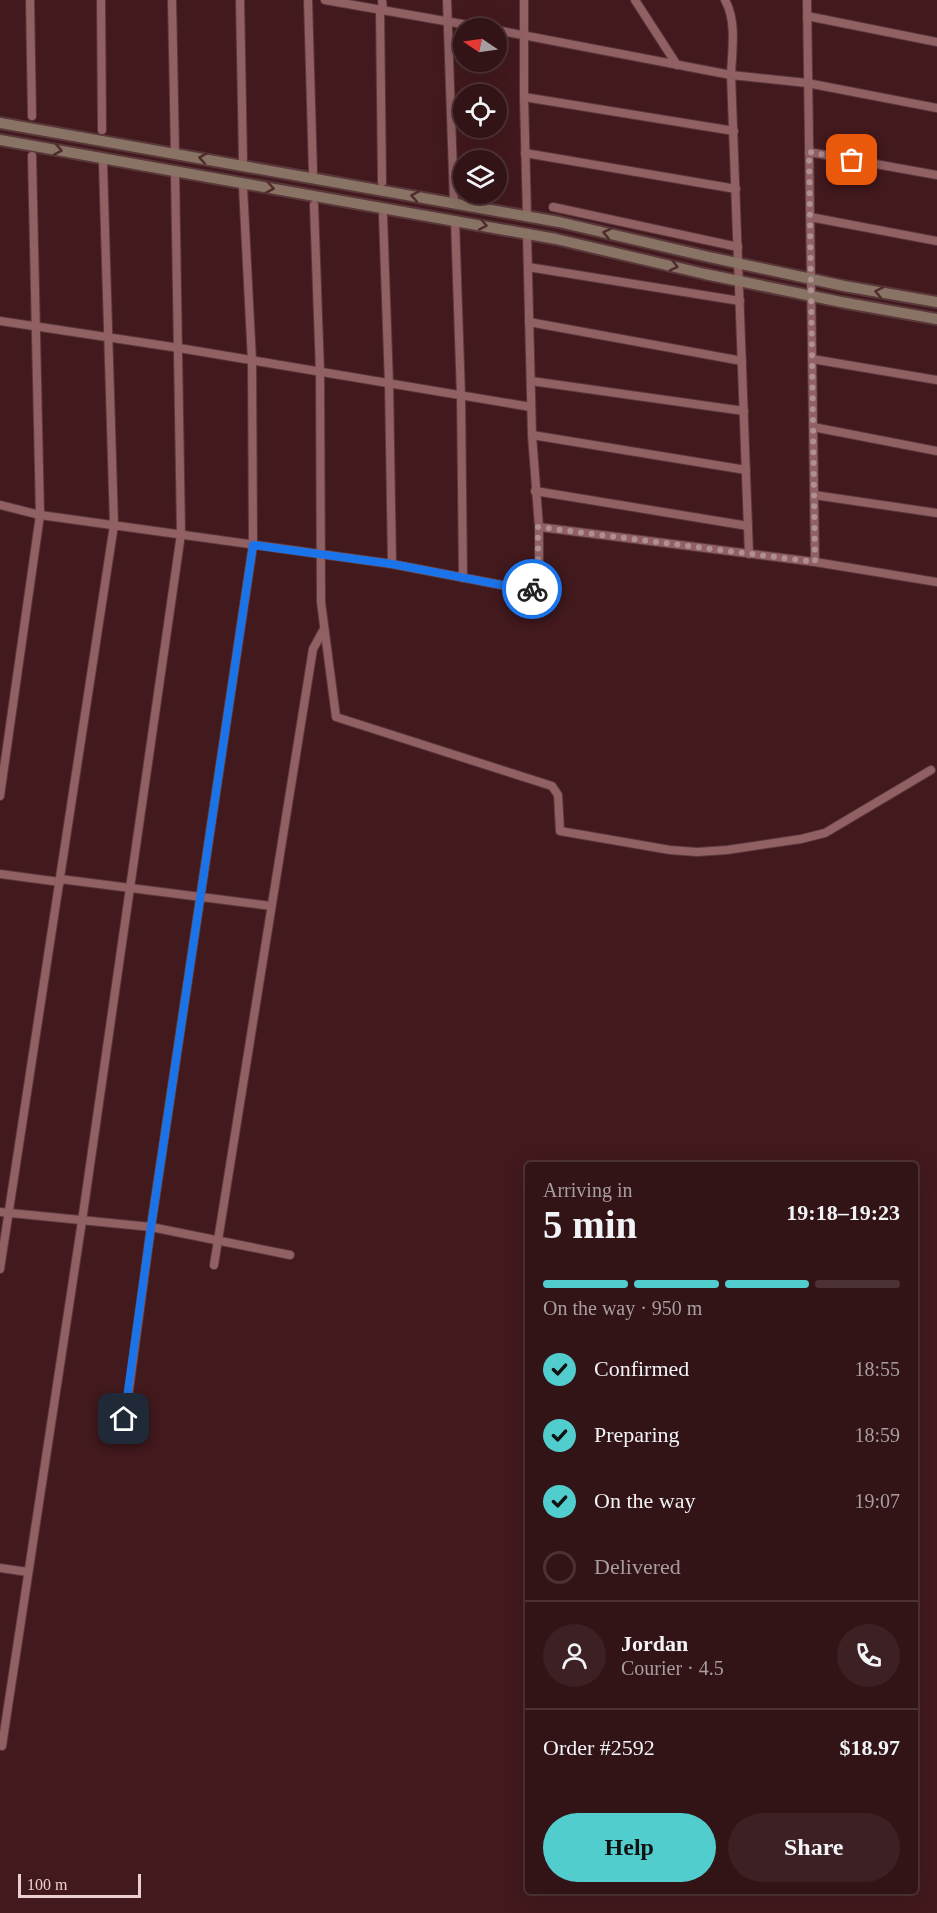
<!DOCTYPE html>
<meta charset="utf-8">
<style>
body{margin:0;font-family:Georgia,serif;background:#3d2023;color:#f1f3f6;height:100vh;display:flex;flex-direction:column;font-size:22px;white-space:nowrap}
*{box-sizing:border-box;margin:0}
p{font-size:20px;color:#a89ea1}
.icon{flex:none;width:33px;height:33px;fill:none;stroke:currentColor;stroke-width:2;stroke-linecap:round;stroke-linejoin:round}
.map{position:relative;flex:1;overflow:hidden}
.panel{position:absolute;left:525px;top:1162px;width:393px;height:732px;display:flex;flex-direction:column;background:#321316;border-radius:6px;box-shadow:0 6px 24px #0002,0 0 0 2px #4d3235}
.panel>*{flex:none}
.needle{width:39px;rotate:283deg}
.controls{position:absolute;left:453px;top:18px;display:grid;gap:12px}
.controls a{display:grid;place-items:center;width:54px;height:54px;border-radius:50%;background:#321316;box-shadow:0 6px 24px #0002,0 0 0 2px #4d3235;font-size:30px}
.scale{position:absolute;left:18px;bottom:15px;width:123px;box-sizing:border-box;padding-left:6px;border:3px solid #ebcfd0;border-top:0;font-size:16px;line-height:21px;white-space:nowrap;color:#ebcfd0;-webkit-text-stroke:4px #42191d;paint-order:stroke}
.pin{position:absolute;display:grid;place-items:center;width:51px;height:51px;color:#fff;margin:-26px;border-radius:12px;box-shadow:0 3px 9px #0006}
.courier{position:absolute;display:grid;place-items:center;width:60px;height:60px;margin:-30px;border:4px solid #1a73e8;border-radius:50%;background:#fff;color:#222;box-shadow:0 2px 8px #0007}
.summary em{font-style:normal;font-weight:800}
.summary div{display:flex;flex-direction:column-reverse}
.summary{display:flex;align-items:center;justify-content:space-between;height:102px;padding:0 18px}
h1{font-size:39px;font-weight:800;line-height:45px}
.bar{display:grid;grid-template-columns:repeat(4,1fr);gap:9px 6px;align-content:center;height:72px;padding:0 18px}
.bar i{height:8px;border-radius:4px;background:#4d3235}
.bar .active{background:#52cdce}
.bar p{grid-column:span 4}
.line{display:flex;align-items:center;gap:15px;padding:0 18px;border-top:2px solid #4d3235}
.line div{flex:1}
.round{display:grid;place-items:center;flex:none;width:63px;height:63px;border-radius:32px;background:#3d2023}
ol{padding:0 18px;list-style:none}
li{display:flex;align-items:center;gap:18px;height:66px}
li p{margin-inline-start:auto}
li .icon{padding:6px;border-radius:50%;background:#52cdce;color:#111;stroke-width:4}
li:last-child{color:#a89ea1}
li i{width:33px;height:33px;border:3px solid #4d3235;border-radius:50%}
.primary-button{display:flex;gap:12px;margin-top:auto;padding:12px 18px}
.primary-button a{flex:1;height:69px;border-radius:36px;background:#52cdce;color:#111;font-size:24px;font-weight:800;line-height:69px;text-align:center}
.primary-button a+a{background:#3d2023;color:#f1f3f6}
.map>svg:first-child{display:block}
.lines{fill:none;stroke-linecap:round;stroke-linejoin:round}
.street-casing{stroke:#59373b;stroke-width:10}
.secondary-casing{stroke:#59373b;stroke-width:14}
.street{stroke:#906063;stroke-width:8}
.secondary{stroke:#897364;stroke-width:10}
.oneway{stroke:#502b2b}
.done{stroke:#b08f91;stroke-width:6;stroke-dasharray:0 10.8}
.route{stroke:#1a73e8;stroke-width:8}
</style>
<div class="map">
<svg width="937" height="1913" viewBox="0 0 937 1913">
<rect width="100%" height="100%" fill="#42191d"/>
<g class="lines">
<defs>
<g id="street">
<polyline points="30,0 32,116"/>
<polyline points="101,0 102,130"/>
<polyline points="172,0 175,153"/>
<polyline points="240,0 243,161"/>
<polyline points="308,0 313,173"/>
<polyline points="325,0 485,28"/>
<polyline points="382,0 383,11"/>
<polyline points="447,0 454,202"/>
<polyline points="524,0 524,97 527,216"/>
<polyline points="635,0 677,65"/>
<path d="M725,0c12,21 7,51 6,75l18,479"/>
<polyline points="807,0 815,562"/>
<polyline points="380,10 382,182"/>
<polyline points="807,16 937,42"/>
<polyline points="496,30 731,75 807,83 937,108"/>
<polyline points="524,97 734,131"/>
<polyline points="809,152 937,175"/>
<polyline points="525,153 736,189"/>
<polyline points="314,205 320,372 321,602 336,717 552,786 558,795 560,831 670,850 697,852 727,850 801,839 825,833 931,770"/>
<polyline points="553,207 738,247"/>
<polyline points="383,215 389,384 392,564"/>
<polyline points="810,217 937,241"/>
<polyline points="455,220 461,396 463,578"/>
<polyline points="527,233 532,435 539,527 815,562 937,582"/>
<polyline points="528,267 740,301"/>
<polyline points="0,321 179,348 531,407"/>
<polyline points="529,322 742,361"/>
<polyline points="812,359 937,380"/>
<polyline points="531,381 744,411"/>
<polyline points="813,427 937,451"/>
<polyline points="532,435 746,470"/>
<polyline points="535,491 748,526"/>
<polyline points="814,495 937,513"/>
<polyline points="0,505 40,515 392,564 528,590 535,588 539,580 539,527"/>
<polyline points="0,796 40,515 32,156"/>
<polyline points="0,874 60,882"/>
<polyline points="60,879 271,906"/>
<polyline points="0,1212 151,1227 290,1255"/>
<polyline points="214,1265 313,649 324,629"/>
<polyline points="0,1269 114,525 103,164"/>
<polyline points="125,1419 151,1227 253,545 252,361 243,187"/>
<polyline points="0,1568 28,1572"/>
<polyline points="2,1746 82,1221 181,534 175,171"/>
</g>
<g id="secondary">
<polyline points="0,123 559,222 709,257 844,286 937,302"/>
<polyline points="0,140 556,239 705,274 841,302 937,319"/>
</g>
</defs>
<use href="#street" class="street-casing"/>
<use href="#secondary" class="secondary-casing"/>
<use href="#street" class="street"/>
<use href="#secondary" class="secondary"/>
</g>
<defs><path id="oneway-chevron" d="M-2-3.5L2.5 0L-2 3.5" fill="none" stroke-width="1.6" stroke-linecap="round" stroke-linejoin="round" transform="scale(1.5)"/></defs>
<g class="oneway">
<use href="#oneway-chevron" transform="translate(58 150) rotate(10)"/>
<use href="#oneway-chevron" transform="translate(203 158) rotate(-170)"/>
<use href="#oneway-chevron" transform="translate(270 188) rotate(10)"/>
<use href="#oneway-chevron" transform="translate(415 196) rotate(-170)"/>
<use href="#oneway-chevron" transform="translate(483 225) rotate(11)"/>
<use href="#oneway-chevron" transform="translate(607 233) rotate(-167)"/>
<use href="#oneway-chevron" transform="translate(674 266) rotate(14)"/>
<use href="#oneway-chevron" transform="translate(879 292) rotate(-169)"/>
</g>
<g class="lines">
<polyline class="done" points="532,589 535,588 538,580 538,527 815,562 809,152 852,160"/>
<polyline class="route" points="124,1419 151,1227 253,545 392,564 528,590 532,589"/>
</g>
</svg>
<div class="controls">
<a><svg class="needle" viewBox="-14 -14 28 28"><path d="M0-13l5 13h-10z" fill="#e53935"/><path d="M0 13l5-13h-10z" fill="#a89ea1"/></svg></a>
<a><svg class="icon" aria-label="locate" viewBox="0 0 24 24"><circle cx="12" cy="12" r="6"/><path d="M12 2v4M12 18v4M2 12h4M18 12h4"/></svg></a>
<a><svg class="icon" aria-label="layers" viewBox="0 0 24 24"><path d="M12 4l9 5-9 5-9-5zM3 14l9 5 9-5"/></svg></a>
</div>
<div class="scale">100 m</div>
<div class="pin" style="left:852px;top:160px;background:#ea580c"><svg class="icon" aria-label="bag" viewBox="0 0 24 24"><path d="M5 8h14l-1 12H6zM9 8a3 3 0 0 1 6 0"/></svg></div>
<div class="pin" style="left:124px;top:1419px;background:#1f2937"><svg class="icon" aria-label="home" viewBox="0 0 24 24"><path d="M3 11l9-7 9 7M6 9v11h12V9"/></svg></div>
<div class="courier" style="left:532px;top:589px"><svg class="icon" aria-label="bike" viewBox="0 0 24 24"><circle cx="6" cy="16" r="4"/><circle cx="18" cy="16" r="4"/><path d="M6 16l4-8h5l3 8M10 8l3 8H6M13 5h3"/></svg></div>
<section class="panel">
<div class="summary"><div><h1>5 min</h1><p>Arriving in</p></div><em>19:18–19:23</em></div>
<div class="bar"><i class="active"></i><i class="active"></i><i class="active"></i><i></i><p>On the way · 950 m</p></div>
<ol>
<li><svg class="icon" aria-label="check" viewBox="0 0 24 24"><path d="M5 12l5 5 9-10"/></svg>Confirmed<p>18:55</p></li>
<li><svg class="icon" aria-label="check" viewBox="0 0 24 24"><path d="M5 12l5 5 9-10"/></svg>Preparing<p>18:59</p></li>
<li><svg class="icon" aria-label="check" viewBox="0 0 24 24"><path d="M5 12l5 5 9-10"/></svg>On the way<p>19:07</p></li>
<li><i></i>Delivered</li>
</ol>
<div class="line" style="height:108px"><a class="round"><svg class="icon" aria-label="person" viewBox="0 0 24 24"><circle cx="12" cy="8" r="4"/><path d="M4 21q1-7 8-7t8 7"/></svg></a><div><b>Jordan</b><p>Courier · 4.5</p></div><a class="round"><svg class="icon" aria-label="phone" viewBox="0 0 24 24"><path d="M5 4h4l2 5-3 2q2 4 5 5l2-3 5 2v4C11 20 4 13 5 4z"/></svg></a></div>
<div class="line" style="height:78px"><div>Order #2592</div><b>$18.97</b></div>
<div class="primary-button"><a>Help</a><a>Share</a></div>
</section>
</div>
